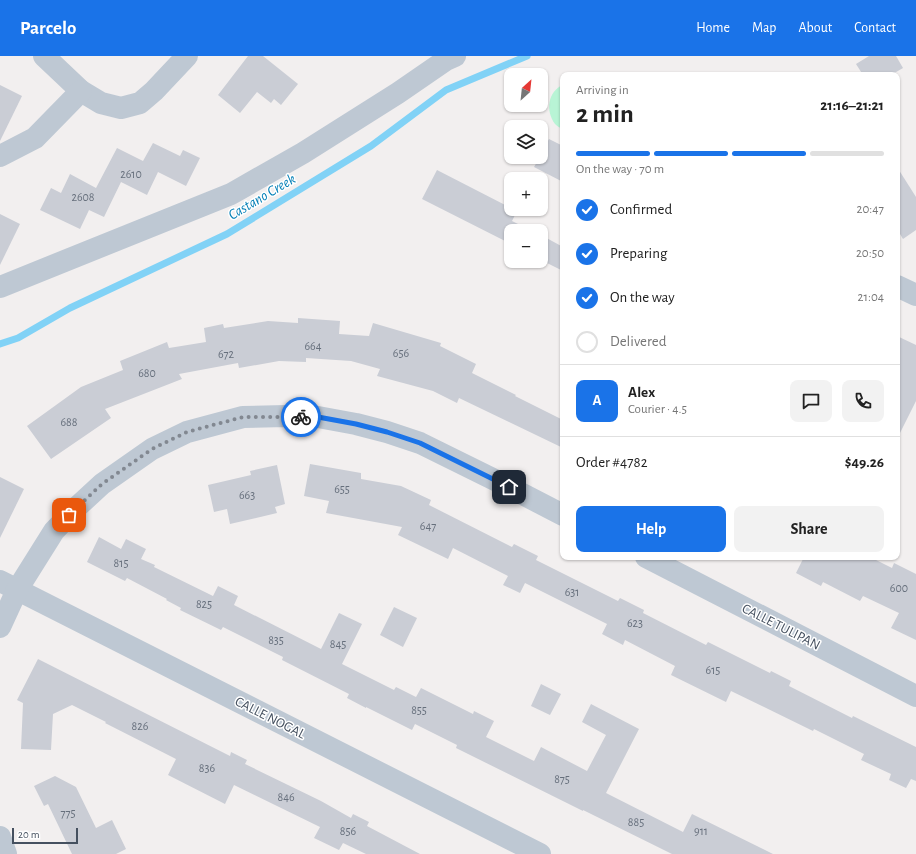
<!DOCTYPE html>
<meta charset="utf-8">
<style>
body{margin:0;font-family:"Alegreya Sans",sans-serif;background:#f2f2f2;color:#222;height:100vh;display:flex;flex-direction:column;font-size:15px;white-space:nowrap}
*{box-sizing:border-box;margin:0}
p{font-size:13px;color:#767676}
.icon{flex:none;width:22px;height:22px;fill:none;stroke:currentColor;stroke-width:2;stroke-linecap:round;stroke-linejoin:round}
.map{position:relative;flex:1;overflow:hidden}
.drawer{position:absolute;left:560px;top:16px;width:340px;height:488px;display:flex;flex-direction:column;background:#fff;border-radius:8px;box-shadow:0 1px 3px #0004}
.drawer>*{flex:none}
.needle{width:26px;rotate:27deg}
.tools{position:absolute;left:504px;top:12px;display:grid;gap:8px}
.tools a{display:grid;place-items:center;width:44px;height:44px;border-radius:8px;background:#fff;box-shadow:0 1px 3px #0004;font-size:20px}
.scale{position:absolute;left:12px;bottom:10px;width:66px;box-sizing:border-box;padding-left:4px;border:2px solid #45505f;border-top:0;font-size:11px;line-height:14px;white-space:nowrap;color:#45505f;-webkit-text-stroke:3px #fff;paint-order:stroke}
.pin{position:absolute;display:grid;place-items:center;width:34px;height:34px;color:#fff;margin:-17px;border-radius:8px;box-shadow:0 2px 6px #0006}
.courier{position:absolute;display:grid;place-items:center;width:40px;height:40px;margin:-20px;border:3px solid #1a73e8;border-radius:50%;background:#fff;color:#222;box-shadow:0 1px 5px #0007}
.headline em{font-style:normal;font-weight:600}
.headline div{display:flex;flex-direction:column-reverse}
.headline{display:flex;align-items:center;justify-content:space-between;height:68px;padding:0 16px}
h1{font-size:26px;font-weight:600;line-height:30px}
.bar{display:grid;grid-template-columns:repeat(4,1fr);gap:6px 4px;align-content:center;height:48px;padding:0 16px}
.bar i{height:5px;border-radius:3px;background:#e0e0e0}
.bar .current{background:#1a73e8}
.bar p{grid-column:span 4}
.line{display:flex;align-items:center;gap:10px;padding:0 16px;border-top:1px solid #e0e0e0}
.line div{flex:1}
.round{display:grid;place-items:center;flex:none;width:42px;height:42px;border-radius:8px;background:#f2f2f2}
ol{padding:0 16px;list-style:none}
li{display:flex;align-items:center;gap:12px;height:44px}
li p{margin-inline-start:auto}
li .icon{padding:4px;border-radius:50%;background:#1a73e8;color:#fff;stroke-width:4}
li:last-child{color:#767676}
li i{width:22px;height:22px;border:2px solid #e0e0e0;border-radius:50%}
.action{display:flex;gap:8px;margin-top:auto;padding:8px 16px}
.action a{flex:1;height:46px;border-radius:8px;background:#1a73e8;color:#fff;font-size:16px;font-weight:600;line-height:46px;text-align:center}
.action a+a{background:#f2f2f2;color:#222}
header{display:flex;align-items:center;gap:24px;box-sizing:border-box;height:56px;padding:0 20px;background:#1a73e8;color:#fff}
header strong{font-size:19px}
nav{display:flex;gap:22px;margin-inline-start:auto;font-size:14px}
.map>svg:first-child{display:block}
.green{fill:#b8f4d5}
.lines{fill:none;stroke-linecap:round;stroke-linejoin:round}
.stream{stroke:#81d2f6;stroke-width:7}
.building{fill:#cacdd5}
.minor{stroke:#bec8d3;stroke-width:22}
.done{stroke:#828891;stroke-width:4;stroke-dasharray:0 7.2}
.route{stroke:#1a73e8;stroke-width:5}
.labels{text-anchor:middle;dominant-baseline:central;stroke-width:3;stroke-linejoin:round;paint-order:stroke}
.number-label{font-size:12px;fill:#666f7c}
.street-label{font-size:14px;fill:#45505f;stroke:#fff}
.water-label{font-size:15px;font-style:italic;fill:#007eb6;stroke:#fff}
</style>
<header>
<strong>Parcelo</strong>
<nav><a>Home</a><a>Map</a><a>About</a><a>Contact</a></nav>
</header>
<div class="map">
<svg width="916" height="798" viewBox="0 0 916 798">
<rect width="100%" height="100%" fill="#f2efef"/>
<path class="green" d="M563,29v44c-3,-1 -6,-3 -8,-5 -10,-13 -7,-33 8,-39z"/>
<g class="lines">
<polyline class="stream" points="0,288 18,282 70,252 227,178 371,90 446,34 527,0"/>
</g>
<g class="building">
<polygon points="248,0 263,0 298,28 281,49 274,43 271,47 257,36 240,57 218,39"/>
<polygon points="869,0 896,0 903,12 891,19 863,19 856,8"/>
<polygon points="0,29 22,40 0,85"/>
<polygon points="549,83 563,90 563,126 534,111 540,101 541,101 541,98"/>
<polygon points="153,87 180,100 183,94 200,102 186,130 158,116 147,139 121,126 104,161 89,154 80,173 40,154 51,132 61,137 70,118 96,132 117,92 143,105"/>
<polygon points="897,111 916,141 916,174 903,183 897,173"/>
<polygon points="437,114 511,152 511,153 513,153 517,155 512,165 532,175 511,175 511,188 422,143"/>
<polygon points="0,158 20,168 0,209"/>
<polygon points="541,179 563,191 563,215 541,204"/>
<polygon points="298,262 340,265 339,278 369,280 373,267 441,287 440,290 476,308 472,317 516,339 515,340 563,364 563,392 459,342 457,347 433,335 377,320 380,313 351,305 306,302 306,306 279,305 239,312 238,307 179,318 182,323 105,353 111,362 51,403 27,370 81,331 123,314 120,305 167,286 169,292 206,286 204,272 223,268 224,272 268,265 298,267"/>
<polygon points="897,280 916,289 916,345 897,383"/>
<polygon points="310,408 361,417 361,423 401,430 431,444 429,449 512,491 514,488 538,500 536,504 618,545 620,542 644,554 643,557 706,589 708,586 770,617 771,615 791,625 789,630 852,662 853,660 916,691 916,725 911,723 906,732 889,724 891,718 861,704 864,698 814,673 813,675 731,635 726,646 671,619 675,610 625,584 623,589 602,578 607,568 525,527 520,537 503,529 508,520 453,492 448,503 398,479 402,471 326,457 329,445 304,440"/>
<polygon points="277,409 285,448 275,451 277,457 230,468 227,453 214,456 208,429 251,419 250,415"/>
<polygon points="0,421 24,433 0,482"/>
<polygon points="99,481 121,493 126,483 146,493 141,503 155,509 154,511 213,540 218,530 238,540 234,549 321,593 339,557 362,568 342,608 394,634 396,631 416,641 421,632 473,658 474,655 494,665 486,681 534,705 541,691 587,715 606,679 582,666 591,648 639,673 606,737 683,776 692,758 773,798 672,798 583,754 583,755 456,692 457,689 415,668 412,674 366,651 366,652 347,642 349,638 282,604 283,601 223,571 221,574 180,554 181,552 166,544 167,543 127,522 125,525 87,506"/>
<polygon points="804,501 870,501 892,512 894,507 916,518 916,584 891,572 899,557 863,540 860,545 823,526 821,530 796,517"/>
<polygon points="394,551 417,562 403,591 380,579"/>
<polygon points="38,603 230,700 231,696 247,704 245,708 321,745 351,762 353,758 369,766 367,770 420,798 366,798 343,787 339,794 314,782 320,771 234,729 225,748 168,719 176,703 105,667 106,666 72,649 53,658 51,694 21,693 23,647 17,644"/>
<polygon points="541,628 561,638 550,659 531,650"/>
<polygon points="55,720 76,731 96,772 112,764 126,793 116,798 72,798 48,748 44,750 34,730"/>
</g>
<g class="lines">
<g class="minor">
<polyline points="44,0 81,35 101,47 121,52 140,47 154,35 187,0"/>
<polyline points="0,100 35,82 81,35"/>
<polyline points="897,230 916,239"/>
<polyline points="0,231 231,138 303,97 398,37 446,4 455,0"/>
<polyline points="646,501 916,640"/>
<polyline points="0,525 540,798"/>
<polyline points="0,571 17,534 54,475 77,451 102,428 152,393 187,376 243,361 286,360 318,361 356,368 387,376 420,387 509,431 563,459"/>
<polyline points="0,781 6,798"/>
</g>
</g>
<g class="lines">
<polyline class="done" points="69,459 102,428 152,393 187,376 243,361 301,361"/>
<polyline class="route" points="301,361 318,361 356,368 387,376 420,387 509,431"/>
</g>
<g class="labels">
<g class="number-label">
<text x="131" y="118">2610</text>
<text x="83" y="141">2608</text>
<text x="313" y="290">664</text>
<text x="401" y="297">656</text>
<text x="226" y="298">672</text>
<text x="147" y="317">680</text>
<text x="69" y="366">688</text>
<text x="342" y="433">655</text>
<text x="247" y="439">663</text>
<text x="428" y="470">647</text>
<text x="121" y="507">815</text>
<text x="899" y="532">600</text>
<text x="572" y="536">631</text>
<text x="204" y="548">825</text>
<text x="635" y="567">623</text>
<text x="276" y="584">835</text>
<text x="338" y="588">845</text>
<text x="713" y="614">615</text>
<text x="419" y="654">855</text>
<text x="140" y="670">826</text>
<text x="207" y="712">836</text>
<text x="562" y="723">875</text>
<text x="286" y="741">846</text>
<text x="68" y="757">775</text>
<text x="636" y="766">885</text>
<text x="348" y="775">856</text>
<text x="701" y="775">911</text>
</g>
<g class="street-label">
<text transform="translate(781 571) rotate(27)">CALLE TULIPAN</text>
<text transform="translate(270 662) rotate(27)">CALLE NOGAL</text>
</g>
<g class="water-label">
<text transform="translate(262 141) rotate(-31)">Castano Creek</text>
</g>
</g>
</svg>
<div class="tools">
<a><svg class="needle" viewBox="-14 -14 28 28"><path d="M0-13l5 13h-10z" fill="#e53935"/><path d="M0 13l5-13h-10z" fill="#767676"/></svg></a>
<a><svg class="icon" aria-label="layers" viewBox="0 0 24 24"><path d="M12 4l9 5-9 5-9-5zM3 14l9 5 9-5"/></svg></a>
<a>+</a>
<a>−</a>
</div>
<div class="scale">20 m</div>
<div class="pin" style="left:69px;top:459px;background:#ea580c"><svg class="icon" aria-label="bag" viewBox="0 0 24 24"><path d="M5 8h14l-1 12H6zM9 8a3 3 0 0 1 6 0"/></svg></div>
<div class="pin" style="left:509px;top:431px;background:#1f2937"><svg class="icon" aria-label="home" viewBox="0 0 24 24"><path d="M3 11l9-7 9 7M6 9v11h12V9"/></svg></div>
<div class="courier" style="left:301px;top:361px"><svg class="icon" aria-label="bike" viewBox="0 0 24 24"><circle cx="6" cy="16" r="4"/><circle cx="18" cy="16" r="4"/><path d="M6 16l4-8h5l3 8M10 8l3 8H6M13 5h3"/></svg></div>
<section class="drawer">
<div class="headline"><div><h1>2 min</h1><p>Arriving in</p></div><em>21:16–21:21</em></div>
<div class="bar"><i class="current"></i><i class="current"></i><i class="current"></i><i></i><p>On the way · 70 m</p></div>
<ol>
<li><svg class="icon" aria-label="check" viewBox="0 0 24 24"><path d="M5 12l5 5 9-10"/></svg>Confirmed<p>20:47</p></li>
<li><svg class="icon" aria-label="check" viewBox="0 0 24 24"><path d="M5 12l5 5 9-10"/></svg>Preparing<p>20:50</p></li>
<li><svg class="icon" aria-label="check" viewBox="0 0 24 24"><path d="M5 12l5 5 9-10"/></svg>On the way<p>21:04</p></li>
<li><i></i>Delivered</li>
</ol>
<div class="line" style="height:72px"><b class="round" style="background:#1a73e8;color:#fff">A</b><div><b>Alex</b><p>Courier · 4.5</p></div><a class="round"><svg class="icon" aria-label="chat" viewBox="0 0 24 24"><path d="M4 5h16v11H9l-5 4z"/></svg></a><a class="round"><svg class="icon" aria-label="phone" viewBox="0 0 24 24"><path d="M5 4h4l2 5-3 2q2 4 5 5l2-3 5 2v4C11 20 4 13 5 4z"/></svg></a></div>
<div class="line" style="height:52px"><div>Order #4782</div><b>$49.26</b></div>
<div class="action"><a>Help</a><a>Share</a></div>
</section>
</div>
